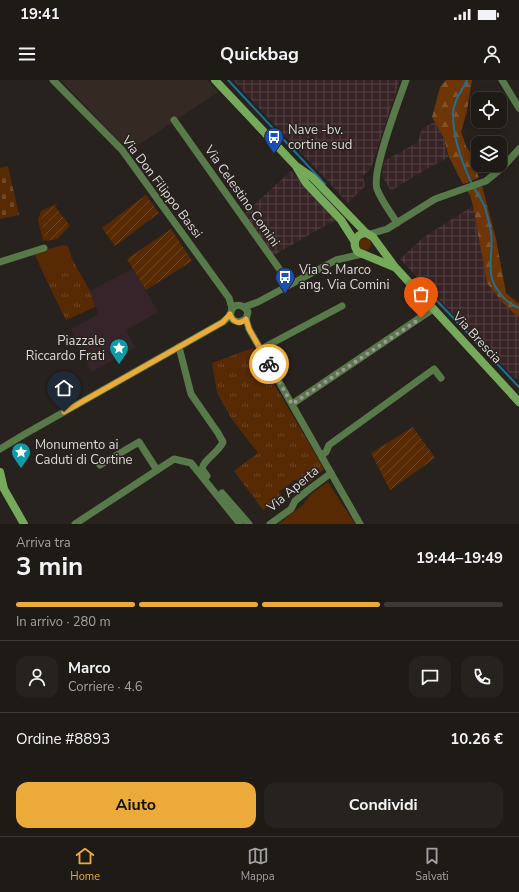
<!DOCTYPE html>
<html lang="it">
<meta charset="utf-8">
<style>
body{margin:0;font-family:"Nunito Sans",sans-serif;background:#26231f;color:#f1f3f6;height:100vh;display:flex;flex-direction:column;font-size:15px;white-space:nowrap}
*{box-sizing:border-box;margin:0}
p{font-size:13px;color:#a1a1a1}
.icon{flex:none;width:22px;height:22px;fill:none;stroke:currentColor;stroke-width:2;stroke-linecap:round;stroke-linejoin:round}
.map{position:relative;height:444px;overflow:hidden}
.panel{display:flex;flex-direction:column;background:#1e1a16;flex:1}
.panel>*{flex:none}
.controls{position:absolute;left:471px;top:12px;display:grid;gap:8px}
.controls a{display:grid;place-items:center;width:36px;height:36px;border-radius:8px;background:#1e1a16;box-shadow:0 2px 10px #0003,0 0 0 1px #3c3835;font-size:20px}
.pin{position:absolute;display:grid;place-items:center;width:34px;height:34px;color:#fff;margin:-41px -17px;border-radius:50% 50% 50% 0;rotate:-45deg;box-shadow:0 0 4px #0007}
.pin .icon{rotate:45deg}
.courier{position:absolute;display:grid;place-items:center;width:40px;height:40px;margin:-20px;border:3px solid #ebaa39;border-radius:50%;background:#fff;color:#222;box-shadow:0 1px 5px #0007}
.head em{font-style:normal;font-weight:700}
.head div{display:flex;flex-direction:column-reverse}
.head{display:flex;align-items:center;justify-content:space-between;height:68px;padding:0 16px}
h1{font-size:26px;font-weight:700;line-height:30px}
.bar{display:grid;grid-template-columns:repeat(4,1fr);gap:6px 4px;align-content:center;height:48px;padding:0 16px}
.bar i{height:5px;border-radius:3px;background:#3c3835}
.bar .selected{background:#ebaa39}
.bar p{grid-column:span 4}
.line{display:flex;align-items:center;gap:10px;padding:0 16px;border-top:1px solid #3c3835}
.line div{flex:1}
.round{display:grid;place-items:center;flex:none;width:42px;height:42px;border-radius:12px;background:#26231f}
.primary-button{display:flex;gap:8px;margin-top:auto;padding:8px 16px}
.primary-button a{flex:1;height:46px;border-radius:12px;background:#ebaa39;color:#111;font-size:16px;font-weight:700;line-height:46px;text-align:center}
.primary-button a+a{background:#26231f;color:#f1f3f6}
.status{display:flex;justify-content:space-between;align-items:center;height:28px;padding:0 20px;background:#1e1a16;direction:ltr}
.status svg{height:11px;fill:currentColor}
header{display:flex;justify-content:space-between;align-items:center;height:52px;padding:0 16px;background:#1e1a16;font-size:18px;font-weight:700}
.menu{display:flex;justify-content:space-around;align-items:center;height:56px;border-top:1px solid #3c3835;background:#1e1a16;font-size:11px;color:#a1a1a1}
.menu a{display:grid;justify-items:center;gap:2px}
.menu .selected{color:#ebaa39}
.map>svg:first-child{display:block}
.built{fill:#352a23}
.industrial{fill:url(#industrial-grid)}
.education{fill:#37242a}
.grass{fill:#582a04}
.forest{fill:url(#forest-firs)}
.cemetery{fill:url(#cemetery-stones)}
.park{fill:url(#park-tufts)}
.garden{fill:url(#garden-furrows)}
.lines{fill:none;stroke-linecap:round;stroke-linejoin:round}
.stream{stroke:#1a7296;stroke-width:2}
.street{stroke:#587949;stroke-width:7}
.secondary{stroke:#75aa5b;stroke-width:8}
.done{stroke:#9d9896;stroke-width:4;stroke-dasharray:0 7.2}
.route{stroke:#ebaa39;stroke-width:5}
.labels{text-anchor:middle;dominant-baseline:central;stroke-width:3;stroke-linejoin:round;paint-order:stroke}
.poi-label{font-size:13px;fill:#dcd8d6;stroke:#28221e;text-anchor:start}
.street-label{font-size:13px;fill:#dcd8d6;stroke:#28221e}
</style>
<div class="status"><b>19:41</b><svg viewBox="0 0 49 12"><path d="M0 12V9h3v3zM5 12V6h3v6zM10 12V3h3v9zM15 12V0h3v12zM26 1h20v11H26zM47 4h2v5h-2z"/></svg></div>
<header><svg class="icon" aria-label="menu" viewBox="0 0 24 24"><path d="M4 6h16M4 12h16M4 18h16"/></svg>Quickbag<svg class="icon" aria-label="person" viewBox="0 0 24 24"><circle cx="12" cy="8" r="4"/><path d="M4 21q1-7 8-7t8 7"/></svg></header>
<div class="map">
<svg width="519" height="444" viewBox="0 0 519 444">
<defs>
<pattern id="industrial-grid" width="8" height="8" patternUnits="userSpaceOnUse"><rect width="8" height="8" fill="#382426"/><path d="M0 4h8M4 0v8" fill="none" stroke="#544345"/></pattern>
<pattern id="forest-firs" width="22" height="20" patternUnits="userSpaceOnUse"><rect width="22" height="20" fill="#6e3507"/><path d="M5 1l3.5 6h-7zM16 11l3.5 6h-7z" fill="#82522a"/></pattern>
<pattern id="cemetery-stones" width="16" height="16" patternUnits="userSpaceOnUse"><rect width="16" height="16" fill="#582a04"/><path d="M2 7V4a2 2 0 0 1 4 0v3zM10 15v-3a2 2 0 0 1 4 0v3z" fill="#6f4828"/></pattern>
<pattern id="park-tufts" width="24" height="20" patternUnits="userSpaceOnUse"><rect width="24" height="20" fill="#582a04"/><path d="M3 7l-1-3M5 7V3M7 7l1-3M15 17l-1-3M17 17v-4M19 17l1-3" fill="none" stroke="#6f4828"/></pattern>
<pattern id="garden-furrows" width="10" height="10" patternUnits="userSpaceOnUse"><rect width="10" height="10" fill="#582a04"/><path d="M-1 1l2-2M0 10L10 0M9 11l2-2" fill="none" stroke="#6f4828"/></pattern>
</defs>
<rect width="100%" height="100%" fill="#28221e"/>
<polygon class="built" points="61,0 207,0 218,12 129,71"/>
<g class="industrial">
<polygon points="233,0 400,0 371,88 363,96 365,106 348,123"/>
<polygon points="435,42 444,58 449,77 421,92 391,111 382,96 384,81 418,62 422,48"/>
<polygon points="291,91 337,139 272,176 243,135"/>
<polygon points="473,126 487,203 502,222 519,238 519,300 517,298 515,299 400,179 424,157"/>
</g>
<polygon class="education" points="133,188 158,232 126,250 135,268 91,292 71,249 99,234 93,223 90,211"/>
<g class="grass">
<polygon points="58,123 55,126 43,131 41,139 46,160 43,161 38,140 41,131"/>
<circle cx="365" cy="164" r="6"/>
<polygon points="63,165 68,166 72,179 43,193 35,175 44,170"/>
<polygon points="328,402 355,444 278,444 304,424 310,415"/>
</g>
<g class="forest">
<polygon points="446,0 472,0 467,31 461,52 466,66 470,72 479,98 463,104 449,77 444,58 432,37 440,7"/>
<polygon points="482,106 496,159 506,213 519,224 519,238 502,222 487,203 473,126 470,115 466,110"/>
</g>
<polygon class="cemetery" points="8,86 19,135 0,139 0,88"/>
<g class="park">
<polygon points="72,179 90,211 95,227 66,240 43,193"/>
<polygon points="253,268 324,389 303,408 296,399 279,412 281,416 263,430 234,391 258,373 232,339 217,313 212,283"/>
</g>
<g class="garden">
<polygon points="146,115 159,133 115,166 102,148"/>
<polygon points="55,126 70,146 57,159 46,161 41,139 43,131"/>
<polygon points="171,149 192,181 146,210 127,179"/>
<polygon points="413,347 435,378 390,410 371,373"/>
</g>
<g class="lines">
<g class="stream">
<polyline points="228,0 325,104"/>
<path d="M467,0c-5,11 -14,21 -14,34 0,23 9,49 19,70 3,7 9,14 12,21 3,8 5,18 7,27 3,17 -5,38 4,54 5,9 14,18 24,22"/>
<polyline points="420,203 519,307"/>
</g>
<g class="street">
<polyline points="53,0 122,70 229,218 232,228"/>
<polyline points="502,0 519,28"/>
<polyline points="174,40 290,204"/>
<path d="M397,143c-6,-10 -16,-23 -20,-34 -6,-17 22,-89 29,-109"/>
<polyline points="370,154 387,149 435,119 486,101 503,87 519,69"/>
<polyline points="0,182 44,168"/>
<polyline points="244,227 258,222 336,180 362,174"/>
<polyline points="246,239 249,249 360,444"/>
<path d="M179,267l12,47 27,39 5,9c-5,11 -20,18 -21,27l5,7"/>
<polyline points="261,269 342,226"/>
<polyline points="292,324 433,229"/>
<path d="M0,369l25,-15 198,-112c2,-2 6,-5 7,-7 1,-2 1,-4 2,-6 5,-7 13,-3 16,3l-2,7 -7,3 -6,-2 -3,-6"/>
<polyline points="322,375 326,372 329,365 434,289 441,298"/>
<polyline points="100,385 139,362 157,390"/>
<polyline points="222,413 249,444"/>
<polyline points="75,444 174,379 191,383 240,444"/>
<polyline points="270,444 291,429 295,421 307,411 331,393"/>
</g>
<g class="secondary">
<polyline points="215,0 296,86 312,97 366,153 373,157 395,187 519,322"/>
<polyline points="297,88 306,103 341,140 355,162"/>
<path d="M366,153c-10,1 -15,10 -8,19l36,15"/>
<polyline points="0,392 4,409 24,444"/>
</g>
</g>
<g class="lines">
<polyline class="done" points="269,284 292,324 421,238"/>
<path class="route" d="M64,332l159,-90 7,-8c3,9 10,11 16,5l3,10 20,35"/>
</g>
<defs>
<symbol id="bus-pin" viewBox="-11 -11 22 30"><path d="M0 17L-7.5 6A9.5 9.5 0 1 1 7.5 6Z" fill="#1a4fb4" stroke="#28221e"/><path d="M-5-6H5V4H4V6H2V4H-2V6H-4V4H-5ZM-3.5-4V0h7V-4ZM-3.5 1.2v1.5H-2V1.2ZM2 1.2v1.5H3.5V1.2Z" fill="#fff"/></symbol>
<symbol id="sight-pin" viewBox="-11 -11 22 30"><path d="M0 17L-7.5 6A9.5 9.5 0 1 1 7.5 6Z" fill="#0f9aa8" stroke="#28221e"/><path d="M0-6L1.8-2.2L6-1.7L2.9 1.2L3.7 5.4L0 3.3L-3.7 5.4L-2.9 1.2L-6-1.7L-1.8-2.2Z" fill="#fff"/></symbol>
</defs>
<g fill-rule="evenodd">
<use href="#bus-pin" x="263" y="46" width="22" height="30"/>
<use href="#bus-pin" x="274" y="186" width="22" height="30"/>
<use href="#sight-pin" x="108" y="257" width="22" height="30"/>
<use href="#sight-pin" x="10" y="361" width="22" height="30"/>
</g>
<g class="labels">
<g class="poi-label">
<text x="288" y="50">Nave -bv.<tspan x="288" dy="15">cortine sud</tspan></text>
<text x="299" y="190">Via S. Marco<tspan x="299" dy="15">ang. Via Comini</tspan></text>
<text x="105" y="261" text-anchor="end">Piazzale<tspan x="105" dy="15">Riccardo Frati</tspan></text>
<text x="35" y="365">Monumento ai<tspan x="35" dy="15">Caduti di Cortine</tspan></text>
</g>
<g class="street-label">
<text transform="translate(162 107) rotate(53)">Via Don Filippo Bassi</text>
<text transform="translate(242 116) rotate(55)">Via Celestino Comini</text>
<text transform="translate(477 258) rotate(47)">Via Brescia</text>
<text transform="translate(293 409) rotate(-40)">Via Aperta</text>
</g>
</g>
</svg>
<div class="controls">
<a><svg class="icon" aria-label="locate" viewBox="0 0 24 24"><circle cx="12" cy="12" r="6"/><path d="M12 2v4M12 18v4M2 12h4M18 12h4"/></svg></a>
<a><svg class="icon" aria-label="layers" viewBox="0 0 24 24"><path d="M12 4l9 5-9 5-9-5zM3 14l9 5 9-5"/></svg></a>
</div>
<div class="pin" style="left:421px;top:238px;background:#ea580c"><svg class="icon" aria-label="bag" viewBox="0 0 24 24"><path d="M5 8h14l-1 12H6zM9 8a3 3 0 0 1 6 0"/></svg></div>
<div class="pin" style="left:64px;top:332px;background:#1f2937"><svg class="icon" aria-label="home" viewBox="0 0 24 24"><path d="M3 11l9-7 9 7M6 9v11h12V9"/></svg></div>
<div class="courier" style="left:269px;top:284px"><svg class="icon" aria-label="bike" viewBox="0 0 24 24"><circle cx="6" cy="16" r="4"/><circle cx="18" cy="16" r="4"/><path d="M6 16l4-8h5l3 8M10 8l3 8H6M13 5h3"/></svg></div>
</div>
<section class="panel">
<div class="head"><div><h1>3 min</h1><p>Arriva tra</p></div><em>19:44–19:49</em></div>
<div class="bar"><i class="selected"></i><i class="selected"></i><i class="selected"></i><i></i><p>In arrivo · 280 m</p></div>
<div class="line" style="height:72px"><a class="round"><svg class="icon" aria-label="person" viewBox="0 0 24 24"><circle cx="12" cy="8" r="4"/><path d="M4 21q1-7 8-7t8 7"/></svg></a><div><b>Marco</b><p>Corriere · 4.6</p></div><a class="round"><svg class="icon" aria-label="chat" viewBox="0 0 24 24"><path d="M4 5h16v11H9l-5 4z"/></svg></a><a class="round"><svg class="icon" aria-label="phone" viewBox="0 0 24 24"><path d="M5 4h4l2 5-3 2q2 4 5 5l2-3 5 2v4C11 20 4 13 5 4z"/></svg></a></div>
<div class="line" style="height:52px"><div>Ordine #8893</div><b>10.26 €</b></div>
<div class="primary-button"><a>Aiuto</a><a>Condividi</a></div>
</section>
<nav class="menu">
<a class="selected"><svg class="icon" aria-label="home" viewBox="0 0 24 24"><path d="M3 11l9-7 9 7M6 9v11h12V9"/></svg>Home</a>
<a><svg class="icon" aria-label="map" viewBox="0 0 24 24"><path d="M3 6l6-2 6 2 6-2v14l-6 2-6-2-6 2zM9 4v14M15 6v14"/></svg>Mappa</a>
<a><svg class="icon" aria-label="saved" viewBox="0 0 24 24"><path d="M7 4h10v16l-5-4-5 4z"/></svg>Salvati</a>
</nav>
